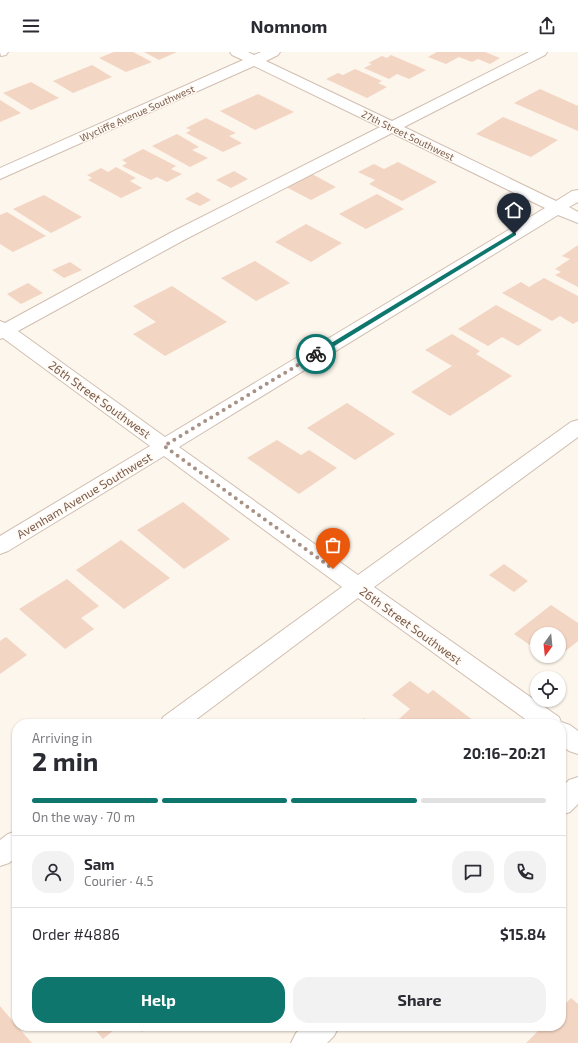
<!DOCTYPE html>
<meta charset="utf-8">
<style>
body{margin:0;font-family:"Exo 2",sans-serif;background:#f2f2f3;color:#2b2b33;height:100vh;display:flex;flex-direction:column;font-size:15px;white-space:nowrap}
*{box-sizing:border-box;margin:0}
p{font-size:13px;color:#7c7c81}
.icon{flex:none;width:22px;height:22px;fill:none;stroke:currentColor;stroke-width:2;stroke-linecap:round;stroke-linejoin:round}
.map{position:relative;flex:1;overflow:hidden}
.drawer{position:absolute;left:12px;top:667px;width:554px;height:312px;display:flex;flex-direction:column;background:#fff;border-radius:16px;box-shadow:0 1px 3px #0004}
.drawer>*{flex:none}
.needle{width:26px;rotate:195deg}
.controls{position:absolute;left:530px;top:575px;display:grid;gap:8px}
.controls a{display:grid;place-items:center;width:36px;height:36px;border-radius:50%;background:#fff;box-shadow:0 1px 3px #0004;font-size:20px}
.pin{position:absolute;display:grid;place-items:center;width:34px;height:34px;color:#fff;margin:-41px -17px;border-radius:50% 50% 50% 0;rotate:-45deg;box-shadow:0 0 4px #0007}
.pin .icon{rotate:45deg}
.courier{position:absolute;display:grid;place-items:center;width:40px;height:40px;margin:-20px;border:3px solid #0f766e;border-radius:50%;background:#fff;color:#222;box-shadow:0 1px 5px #0007}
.headline em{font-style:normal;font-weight:700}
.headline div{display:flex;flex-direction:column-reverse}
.headline{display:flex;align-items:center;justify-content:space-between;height:68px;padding:0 20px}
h1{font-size:26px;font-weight:700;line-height:30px}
.bar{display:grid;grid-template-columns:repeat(4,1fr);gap:6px 4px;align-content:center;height:48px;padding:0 20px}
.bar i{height:5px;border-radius:3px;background:#e1e1e2}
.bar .selected{background:#0f766e}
.bar p{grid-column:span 4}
.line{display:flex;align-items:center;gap:10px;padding:0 20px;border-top:1px solid #e1e1e2}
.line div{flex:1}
.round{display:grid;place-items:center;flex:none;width:42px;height:42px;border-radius:16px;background:#f2f2f3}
.button{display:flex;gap:8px;margin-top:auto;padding:8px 20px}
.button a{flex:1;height:46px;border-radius:16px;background:#0f766e;color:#fff;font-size:16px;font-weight:700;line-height:46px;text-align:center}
.button a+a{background:#f2f2f3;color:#2b2b33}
header{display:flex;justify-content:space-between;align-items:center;height:52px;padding:0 20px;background:#fff;font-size:18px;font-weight:700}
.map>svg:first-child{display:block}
.building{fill:#f3d5c3}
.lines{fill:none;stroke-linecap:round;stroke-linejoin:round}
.minor-casing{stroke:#d1beb0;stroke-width:2}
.minor{fill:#fff;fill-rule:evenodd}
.route{fill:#0f766e}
.done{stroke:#a89285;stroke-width:4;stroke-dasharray:0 7.2}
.labels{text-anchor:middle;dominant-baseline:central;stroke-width:3;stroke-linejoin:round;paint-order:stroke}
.far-street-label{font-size:10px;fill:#7a5c4d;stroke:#fffaf3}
.street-label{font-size:12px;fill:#7a5c4d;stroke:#fffaf3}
</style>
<header><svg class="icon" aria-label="menu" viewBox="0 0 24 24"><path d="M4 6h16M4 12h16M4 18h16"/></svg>Nomnom<svg class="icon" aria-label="share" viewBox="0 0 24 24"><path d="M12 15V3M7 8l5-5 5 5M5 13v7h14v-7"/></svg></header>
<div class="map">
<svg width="578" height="991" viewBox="0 0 578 991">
<rect width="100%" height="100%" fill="#fdf6ec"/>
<g class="building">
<polygon points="114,0 133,0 152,10 126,20 99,6"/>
<polygon points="144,0 177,0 159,8"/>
<polygon points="437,0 485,0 500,6 490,12 478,7 472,10 459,5 446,12 428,5"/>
<polygon points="391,3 426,18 409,27 397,22 389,27 364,16 372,12 368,11 382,4 387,6"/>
<polygon points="92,13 112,25 73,41 53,29"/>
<polygon points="355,17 382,29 378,31 387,35 367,46 326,27 338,21 343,23"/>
<polygon points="31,30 59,46 31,58 3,41"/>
<polygon points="540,37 578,54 578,79 514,51"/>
<polygon points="258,42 294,60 255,78 220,59"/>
<polygon points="0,48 21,61 0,70"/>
<polygon points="503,65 558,88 531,105 476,82"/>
<polygon points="206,66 236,81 229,84 242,91 223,100 186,81 191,78 186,76"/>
<polygon points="177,82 199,95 192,98 208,106 190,115 152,94"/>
<polygon points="143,97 176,114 171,117 182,122 167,130 157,125 151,128 122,114 127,111 122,108"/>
<polygon points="398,110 437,130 402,149 369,132 375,128 358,120 374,112 384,117"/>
<polygon points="116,115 136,126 130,129 142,136 121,146 88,128 92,126 87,123 101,116 108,120"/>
<polygon points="234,119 248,127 231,136 216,128"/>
<polygon points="312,122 336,135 311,148 286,135"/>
<polygon points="197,140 211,148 200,154 185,147"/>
<polygon points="377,142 404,157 366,177 339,162"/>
<polygon points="44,143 82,165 51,181 13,157"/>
<polygon points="7,160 46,184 13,200 0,192 0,163"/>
<polygon points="306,172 342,191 311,210 275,190"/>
<polygon points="578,193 578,235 555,223 561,220 555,217 570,207 562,204"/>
<polygon points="255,209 290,231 256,249 221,226"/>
<polygon points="70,210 82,218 64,226 52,218"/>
<polygon points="544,226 578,244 578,269 573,272 560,264 552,269 502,241 521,230 529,235"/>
<polygon points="28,231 43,241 21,252 7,242"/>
<polygon points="172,234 227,270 165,304 133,282 156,270 133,254"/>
<polygon points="496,253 542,278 518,294 502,285 488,294 458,277"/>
<polygon points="452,282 480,299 476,302 512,324 450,364 411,340 452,314 425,298"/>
<polygon points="347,351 395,382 355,408 307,376"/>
<polygon points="277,388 301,403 309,398 337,416 299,442 247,406"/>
<polygon points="183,450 230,487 184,517 137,478"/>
<polygon points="121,488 170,526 124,557 76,518"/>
<polygon points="504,512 528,529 514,540 489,523"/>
<polygon points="67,527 99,554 81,566 94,577 65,597 19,557"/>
<polygon points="551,553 578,571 578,589 553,609 545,604 559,604 559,582 537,582 537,598 514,582"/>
<polygon points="6,585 27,603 0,622 0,589"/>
<polygon points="410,629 428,642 433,638 478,672 405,672 399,667 410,657 392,643"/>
<polygon points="364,666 372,672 357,672"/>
<polygon points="571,946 578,952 578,991 526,991 543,974 561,974 561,956"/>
<polygon points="0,954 17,974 32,991 0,991"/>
<polygon points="92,974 119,974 103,987"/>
<polygon points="136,974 150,974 142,980"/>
</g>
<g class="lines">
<defs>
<g id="minor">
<polygon points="0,0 8,0 6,3 1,4"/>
<path d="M230,0h18l6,3 7,-3h19l-2,3 -12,6 126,60 137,-69h18l-2,3 -141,72 152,74 16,-10 6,-1v12l-9,5 9,5v11l-20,-8 -379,232 179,128 213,-153 7,-2v17l-204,150 185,130 2,5 9,3 8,6v23l-9,-3 -8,-6v-21h-29l-174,-126 -168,126h-30l3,-7 179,-130 -178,-131 -156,95 -8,3v-18l150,-90 -147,-108 -3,1v-18l5,2 167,-91 208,-105 -126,-61 -254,113v-11l243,-108 -11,-5zM392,81l153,75 -380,229 -147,-106 166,-91z"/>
<polygon points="578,725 578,752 570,760 561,763 561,736 569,728"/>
<polygon points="17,779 17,805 9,811 0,814 0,788 8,782"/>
<polygon points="303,974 339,974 334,984 327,991 291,991 296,981"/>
</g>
</defs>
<use href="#minor" class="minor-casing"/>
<use href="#minor" class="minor"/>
</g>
<polygon class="route" points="514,180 516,181 516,183 318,304 313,302"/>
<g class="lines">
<polyline class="done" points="316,302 164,394 333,517"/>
</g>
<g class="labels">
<g class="far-street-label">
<text transform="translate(137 61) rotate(-24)">Wycliffe Avenue Southwest</text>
<text transform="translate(408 83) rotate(26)">27th Street Southwest</text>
</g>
<g class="street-label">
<text transform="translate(100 347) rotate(36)">26th Street Southwest</text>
<text transform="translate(84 443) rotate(-31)">Avenham Avenue Southwest</text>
<text transform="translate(411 573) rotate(36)">26th Street Southwest</text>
</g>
</g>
</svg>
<div class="controls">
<a><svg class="needle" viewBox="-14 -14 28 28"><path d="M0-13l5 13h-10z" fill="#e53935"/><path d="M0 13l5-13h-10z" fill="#7c7c81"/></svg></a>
<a><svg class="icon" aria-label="locate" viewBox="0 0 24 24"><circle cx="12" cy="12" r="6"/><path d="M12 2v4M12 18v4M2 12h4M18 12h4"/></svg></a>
</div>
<div class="pin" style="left:333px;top:517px;background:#ea580c"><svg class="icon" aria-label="bag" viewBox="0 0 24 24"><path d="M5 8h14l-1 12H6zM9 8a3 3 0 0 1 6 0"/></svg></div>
<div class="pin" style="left:514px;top:182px;background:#1f2937"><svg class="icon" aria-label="home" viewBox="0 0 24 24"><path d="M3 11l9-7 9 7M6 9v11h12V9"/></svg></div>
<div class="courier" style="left:316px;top:302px"><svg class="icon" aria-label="bike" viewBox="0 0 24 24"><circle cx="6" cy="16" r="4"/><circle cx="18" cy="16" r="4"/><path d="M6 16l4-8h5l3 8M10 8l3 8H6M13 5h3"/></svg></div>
<section class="drawer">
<div class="headline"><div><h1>2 min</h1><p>Arriving in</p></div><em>20:16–20:21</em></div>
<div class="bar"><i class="selected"></i><i class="selected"></i><i class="selected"></i><i></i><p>On the way · 70 m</p></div>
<div class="line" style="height:72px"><a class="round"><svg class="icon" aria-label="person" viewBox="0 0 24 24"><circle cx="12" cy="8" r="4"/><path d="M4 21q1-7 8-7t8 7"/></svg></a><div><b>Sam</b><p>Courier · 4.5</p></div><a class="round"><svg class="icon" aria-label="chat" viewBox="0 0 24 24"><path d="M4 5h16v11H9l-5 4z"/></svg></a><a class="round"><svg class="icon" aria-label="phone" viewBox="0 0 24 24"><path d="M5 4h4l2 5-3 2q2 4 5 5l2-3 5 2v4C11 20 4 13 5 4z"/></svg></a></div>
<div class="line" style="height:52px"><div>Order #4886</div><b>$15.84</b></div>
<div class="button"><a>Help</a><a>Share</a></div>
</section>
</div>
